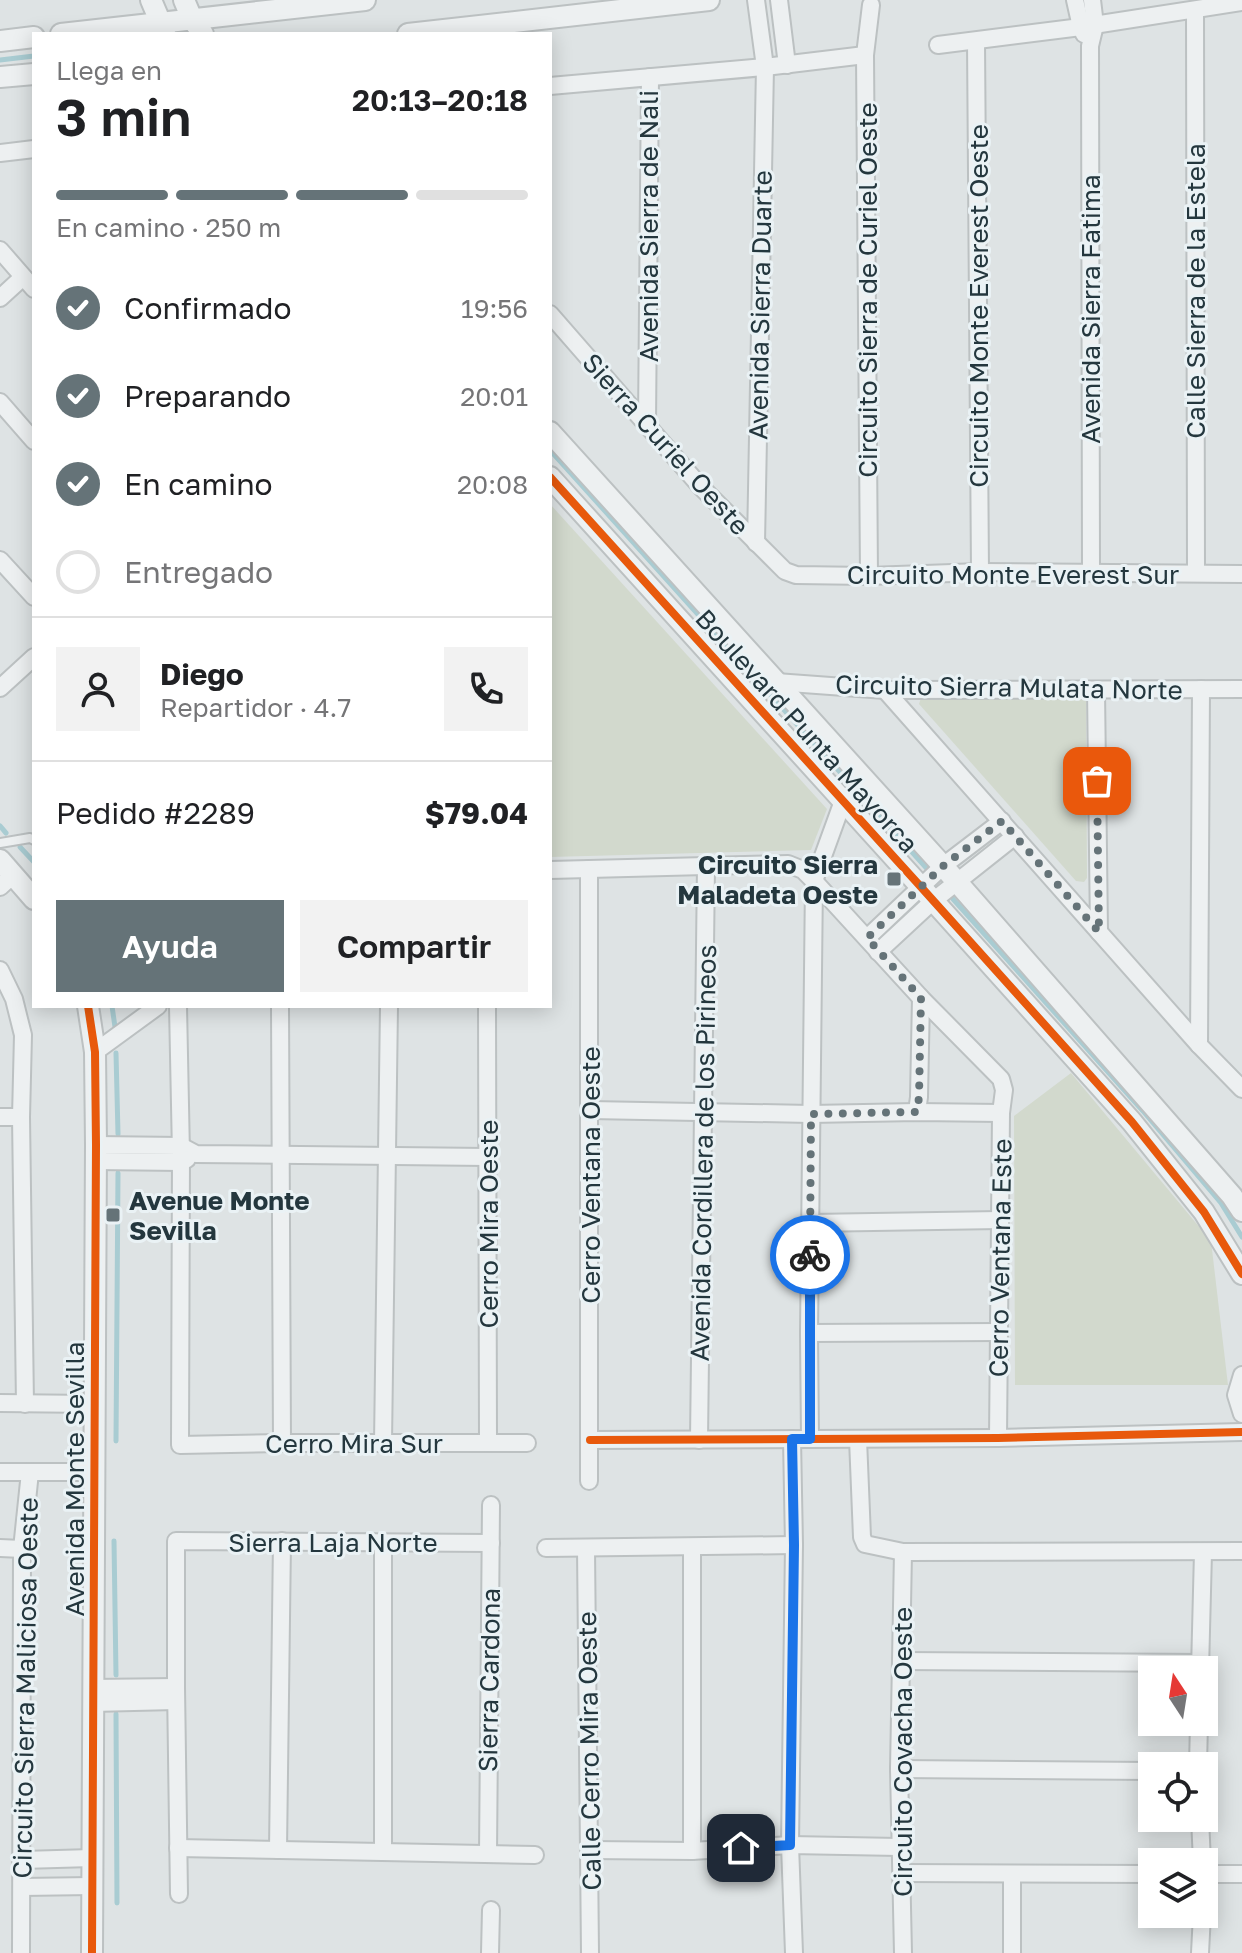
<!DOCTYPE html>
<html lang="es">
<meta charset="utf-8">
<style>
body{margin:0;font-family:"Golos Text",sans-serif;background:#f2f2f2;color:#202124;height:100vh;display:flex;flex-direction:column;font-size:30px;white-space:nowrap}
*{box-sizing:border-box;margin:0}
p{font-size:26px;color:#757577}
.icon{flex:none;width:44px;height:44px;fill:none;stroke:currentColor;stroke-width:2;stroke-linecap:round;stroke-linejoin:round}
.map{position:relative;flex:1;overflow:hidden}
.sheet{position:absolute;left:32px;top:32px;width:520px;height:976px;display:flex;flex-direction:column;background:#fff;border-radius:0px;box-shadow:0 4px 20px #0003}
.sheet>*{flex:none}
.needle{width:52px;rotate:348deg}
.controls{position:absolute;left:1138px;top:1656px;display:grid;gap:16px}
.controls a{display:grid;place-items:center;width:80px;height:80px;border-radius:0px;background:#fff;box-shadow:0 4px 20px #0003;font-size:40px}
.pin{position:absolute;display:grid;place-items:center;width:68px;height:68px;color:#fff;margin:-34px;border-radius:16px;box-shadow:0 4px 12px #0006}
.courier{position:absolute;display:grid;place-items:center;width:80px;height:80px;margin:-40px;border:6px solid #1a73e8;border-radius:50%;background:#fff;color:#222;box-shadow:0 2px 10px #0007}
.summary em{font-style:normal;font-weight:600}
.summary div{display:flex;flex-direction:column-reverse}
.summary{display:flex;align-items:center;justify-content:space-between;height:136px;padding:0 24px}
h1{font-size:52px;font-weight:600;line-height:60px}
.bar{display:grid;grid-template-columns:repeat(4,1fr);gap:12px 8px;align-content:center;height:96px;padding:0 24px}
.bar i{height:10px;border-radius:6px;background:#e0e0e0}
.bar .on{background:#657378}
.bar p{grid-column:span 4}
.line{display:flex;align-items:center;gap:20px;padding:0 24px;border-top:2px solid #e0e0e0}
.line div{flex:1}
.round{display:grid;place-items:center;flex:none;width:84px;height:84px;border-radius:0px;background:#f2f2f2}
ol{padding:0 24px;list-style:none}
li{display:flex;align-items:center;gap:24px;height:88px}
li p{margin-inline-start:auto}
li .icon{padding:8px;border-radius:50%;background:#657378;color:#fff;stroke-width:4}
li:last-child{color:#757577}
li i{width:44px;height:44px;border:4px solid #e0e0e0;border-radius:50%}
.cta{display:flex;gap:16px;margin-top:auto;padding:16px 24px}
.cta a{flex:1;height:92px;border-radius:0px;background:#657378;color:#fff;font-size:32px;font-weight:600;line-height:92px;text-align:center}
.cta a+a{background:#f2f2f2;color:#202124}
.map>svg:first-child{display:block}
.green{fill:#d2d9cd}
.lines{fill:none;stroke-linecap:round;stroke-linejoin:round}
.stream{stroke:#a9ccd2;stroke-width:5}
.service-casing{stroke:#bcc1c2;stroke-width:12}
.minor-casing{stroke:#bcc1c2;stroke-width:20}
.tertiary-casing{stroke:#bcc1c2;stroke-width:24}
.service{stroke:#edf0f1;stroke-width:8}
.minor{stroke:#edf0f1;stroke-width:16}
.tertiary{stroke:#edf0f1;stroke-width:20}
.cycleway-casing{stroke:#eaf2f5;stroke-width:13}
.cycleway{stroke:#e8590c;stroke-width:8}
.done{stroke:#657378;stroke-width:8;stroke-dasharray:0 14.4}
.route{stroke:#1a73e8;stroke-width:10}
.poi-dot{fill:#657378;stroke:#eaf2f5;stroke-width:3}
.labels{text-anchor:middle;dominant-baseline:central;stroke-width:6;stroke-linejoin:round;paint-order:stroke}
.street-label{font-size:26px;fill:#24373e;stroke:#eaf2f5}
.poi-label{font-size:26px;font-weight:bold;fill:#24373e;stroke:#eaf2f5;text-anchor:end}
</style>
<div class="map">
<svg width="1242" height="1953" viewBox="0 0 1242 1953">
<rect width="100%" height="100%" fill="#dee3e4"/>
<g class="green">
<polygon points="550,504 827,809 811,850 550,857"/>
<polygon points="921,698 1086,699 1087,878 1084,882 1076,881 919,704"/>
<polygon points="1071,1073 1211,1241 1228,1385 1015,1385 1014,1116"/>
</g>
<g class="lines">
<g class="stream">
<polyline points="0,60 34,56"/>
<polyline points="550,450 930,872"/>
<polyline points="0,826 6,833"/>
<polyline points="20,847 34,862"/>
<polyline points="953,899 1143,1111 1221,1203 1242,1237"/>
<polyline points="112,1006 115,1027"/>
<polyline points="116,1053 118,1134"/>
<polyline points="116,1441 118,1173"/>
<polyline points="114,1541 116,1675"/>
<polyline points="116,1714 117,1903"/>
</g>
<defs>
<polyline id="service" points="0,843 30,838 34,840"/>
<g id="minor">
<polyline points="756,0 765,67 756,543"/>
<polyline points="779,0 787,65"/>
<polyline points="1075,0 1081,27 1084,34"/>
<polyline points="1195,10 1196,573"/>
<polyline points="976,41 980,572"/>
<polyline points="938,45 1081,27 1242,2"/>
<polyline points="550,86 765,67 865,55"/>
<polyline points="0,153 34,149"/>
<polyline points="0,250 34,289"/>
<polyline points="0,298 23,277"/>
<polyline points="550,314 700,486 785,571 796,575 869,576 980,572 1242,574"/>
<polyline points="0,402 34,441"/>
<polyline points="647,423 650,77"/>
<polyline points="0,560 34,597"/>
<polyline points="1091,572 1090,46 1095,25 1092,0"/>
<polyline points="869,576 865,55 871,5"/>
<polyline points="776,682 885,690 1242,689"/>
<polyline points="0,688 34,657"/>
<polyline points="885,690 1199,1045 1242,1089"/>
<polyline points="1096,690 1099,932"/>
<polyline points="550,870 788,864 803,870 814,881 921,998 1001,1079 1004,1090 1001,1113 998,1438"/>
<polyline points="0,887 13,875"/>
<polyline points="867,938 943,866 1002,821"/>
<polyline points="878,952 933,901 1015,836"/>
<polyline points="0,970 14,999 23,1035 21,1117 25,1404"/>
<polyline points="178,1006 181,1154 180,1445 282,1443 527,1443"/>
<polyline points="280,1006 282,1443"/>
<polyline points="487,1006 488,1442"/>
<polyline points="1199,1045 1201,689"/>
<polyline points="95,1052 158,1006"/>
<polyline points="590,1110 811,1114 917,1112 1001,1113"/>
<polyline points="917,1112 919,1097 921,998"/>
<polyline points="0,1117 21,1117"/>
<polyline points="96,1145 181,1146 196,1154 487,1157"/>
<polyline points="95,1161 181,1162 187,1159"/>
<polyline points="810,1223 1000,1220"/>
<polyline points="809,1333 999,1332"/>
<polyline points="1242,1375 1236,1395 1242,1414"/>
<polyline points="0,1403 94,1404"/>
<polyline points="792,1439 794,1545 790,1845 794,1953"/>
<polyline points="810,1439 809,1333 814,881 843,801"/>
<polyline points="858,1439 862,1537 865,1544 903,1552 1242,1551"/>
<polyline points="590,1440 998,1438 1242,1432"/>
<polyline points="699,1440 706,866"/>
<polyline points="383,1443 389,1006"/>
<polyline points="0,1472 94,1472"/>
<polyline points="589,1481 589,869"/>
<polyline points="0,1548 22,1549"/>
<polyline points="546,1548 794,1545"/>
<polyline points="586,1548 590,1953"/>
<polyline points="901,1661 1200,1663"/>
<polyline points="1200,1670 1203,1552"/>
<polyline points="92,1688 176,1687"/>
<polyline points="92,1703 176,1701"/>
<polyline points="1198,1766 1199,1722"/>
<polyline points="899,1769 1152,1771"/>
<polyline points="1200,1818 1202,1862"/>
<polyline points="178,1848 535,1855"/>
<polyline points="278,1850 282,1541"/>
<polyline points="591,1850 692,1851 790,1845 899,1847"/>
<polyline points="692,1851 692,1547"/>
<polyline points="383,1852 383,1542"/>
<polyline points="488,1854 491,1505"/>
<polyline points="22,1860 92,1858"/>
<polyline points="902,1873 1152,1874"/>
<polyline points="1204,1874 1242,1874"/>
<polyline points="22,1887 92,1886"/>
<polyline points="179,1894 176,1687 176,1541 491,1543"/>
<polyline points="21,1953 22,1549 30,1472"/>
<polyline points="490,1953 491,1910"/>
<polyline points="903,1953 899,1769 903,1552"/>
<polyline points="1012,1953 1012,1875"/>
<polyline points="1200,1953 1202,1914"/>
</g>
<g id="tertiary">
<polyline points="151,0 165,33"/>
<polyline points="184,0 192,19 203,34"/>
<polyline points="61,34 365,0"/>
<polyline points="408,34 709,0"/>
<polyline points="0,41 34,37"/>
<polyline points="0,77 34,74"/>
<polyline points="550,432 943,866 1232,1196 1242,1211"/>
<polyline points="550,477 921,887 1132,1122 1204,1212 1242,1274"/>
<polyline points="0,860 34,899"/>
<polyline points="88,1006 95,1052 96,1145 92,1953"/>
</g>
</defs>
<use href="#service" class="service-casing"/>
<use href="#minor" class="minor-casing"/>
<use href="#tertiary" class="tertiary-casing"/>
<use href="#service" class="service"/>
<use href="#minor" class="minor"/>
<use href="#tertiary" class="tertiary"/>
<defs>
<g id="cycleway">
<polyline points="550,477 921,887 1132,1122 1204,1212 1242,1274"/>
<polyline points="88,1006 95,1052 96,1145 92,1953"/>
<polyline points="590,1440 998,1438 1242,1432"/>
</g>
</defs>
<use href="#cycleway" class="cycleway-casing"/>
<use href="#cycleway" class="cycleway"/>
</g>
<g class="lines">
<polyline class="done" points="810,1255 811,1114 917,1112 919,1097 921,998 867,938 943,866 1002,821 1099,932 1097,781"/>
<polyline class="route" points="741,1848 790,1845 794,1545 792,1439 810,1439 810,1255"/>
</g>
<g class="poi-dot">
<rect x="886" y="871" width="16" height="16" rx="4"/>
<rect x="105" y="1207" width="16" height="16" rx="4"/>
</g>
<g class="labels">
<g class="street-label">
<text transform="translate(648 226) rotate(-90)">Avenida Sierra de Nali</text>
<text transform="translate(867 290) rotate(-90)">Circuito Sierra de Curiel Oeste</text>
<text transform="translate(1195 291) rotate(-90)">Calle Sierra de la Estela</text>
<text transform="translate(760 305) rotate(-89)">Avenida Sierra Duarte</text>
<text transform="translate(978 306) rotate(-90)">Circuito Monte Everest Oeste</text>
<text transform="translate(1090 309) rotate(-90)">Avenida Sierra Fatima</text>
<text transform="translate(666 444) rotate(48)">Sierra Curiel Oeste</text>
<text x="1013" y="574">Circuito Monte Everest Sur</text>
<text transform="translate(1009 687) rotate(1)">Circuito Sierra Mulata Norte</text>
<text transform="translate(807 731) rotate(48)">Boulevard Punta Mayorca</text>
<text transform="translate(703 1153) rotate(-89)">Avenida Cordillera de los Pirineos</text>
<text transform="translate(590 1175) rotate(-90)">Cerro Ventana Oeste</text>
<text transform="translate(488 1224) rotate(-90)">Cerro Mira Oeste</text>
<text transform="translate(1000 1258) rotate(-89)">Cerro Ventana Este</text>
<text x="354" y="1443">Cerro Mira Sur</text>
<text transform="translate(74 1479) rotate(-90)">Avenida Monte Sevilla</text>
<text x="333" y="1542">Sierra Laja Norte</text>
<text transform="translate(489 1680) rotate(-89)">Sierra Cardona</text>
<text transform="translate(25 1688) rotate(-89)">Circuito Sierra Maliciosa Oeste</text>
<text transform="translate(589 1751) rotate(-91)">Calle Cerro Mira Oeste</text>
<text transform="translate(902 1752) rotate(-90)">Circuito Covacha Oeste</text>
</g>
<g class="poi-label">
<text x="878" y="864">Circuito Sierra<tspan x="878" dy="30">Maladeta Oeste</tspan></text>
<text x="129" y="1200" text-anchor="start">Avenue Monte<tspan x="129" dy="30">Sevilla</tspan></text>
</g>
</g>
</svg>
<div class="controls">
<a><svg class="needle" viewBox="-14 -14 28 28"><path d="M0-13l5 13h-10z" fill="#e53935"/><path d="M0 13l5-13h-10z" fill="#757577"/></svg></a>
<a><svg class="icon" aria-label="locate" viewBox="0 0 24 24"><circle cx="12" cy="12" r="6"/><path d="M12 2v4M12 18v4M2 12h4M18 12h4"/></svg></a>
<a><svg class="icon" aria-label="layers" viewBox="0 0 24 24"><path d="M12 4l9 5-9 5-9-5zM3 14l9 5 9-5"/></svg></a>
</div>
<div class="pin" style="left:1097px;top:781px;background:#ea580c"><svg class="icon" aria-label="bag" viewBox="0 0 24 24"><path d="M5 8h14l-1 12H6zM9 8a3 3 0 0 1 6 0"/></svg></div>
<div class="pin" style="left:741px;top:1848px;background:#1f2937"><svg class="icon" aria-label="home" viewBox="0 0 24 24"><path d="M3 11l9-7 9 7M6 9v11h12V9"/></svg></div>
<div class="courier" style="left:810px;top:1255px"><svg class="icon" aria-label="bike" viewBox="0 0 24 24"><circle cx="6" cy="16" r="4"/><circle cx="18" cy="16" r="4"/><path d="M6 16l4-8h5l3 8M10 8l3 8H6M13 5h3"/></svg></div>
<section class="sheet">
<div class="summary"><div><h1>3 min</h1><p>Llega en</p></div><em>20:13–20:18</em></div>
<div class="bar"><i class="on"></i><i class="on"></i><i class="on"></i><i></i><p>En camino · 250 m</p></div>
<ol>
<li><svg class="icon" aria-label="check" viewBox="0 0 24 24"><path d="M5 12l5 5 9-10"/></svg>Confirmado<p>19:56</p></li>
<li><svg class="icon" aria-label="check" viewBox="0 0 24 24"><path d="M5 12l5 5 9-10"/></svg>Preparando<p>20:01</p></li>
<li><svg class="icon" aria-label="check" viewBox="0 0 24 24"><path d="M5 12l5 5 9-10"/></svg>En camino<p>20:08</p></li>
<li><i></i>Entregado</li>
</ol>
<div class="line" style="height:144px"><a class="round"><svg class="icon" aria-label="person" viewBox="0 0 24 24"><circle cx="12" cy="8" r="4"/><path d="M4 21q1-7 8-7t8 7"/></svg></a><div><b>Diego</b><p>Repartidor · 4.7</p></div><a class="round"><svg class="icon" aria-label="phone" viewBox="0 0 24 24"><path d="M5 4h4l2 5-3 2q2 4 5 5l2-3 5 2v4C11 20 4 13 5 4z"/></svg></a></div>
<div class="line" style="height:104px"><div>Pedido #2289</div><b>$79.04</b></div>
<div class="cta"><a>Ayuda</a><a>Compartir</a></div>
</section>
</div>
